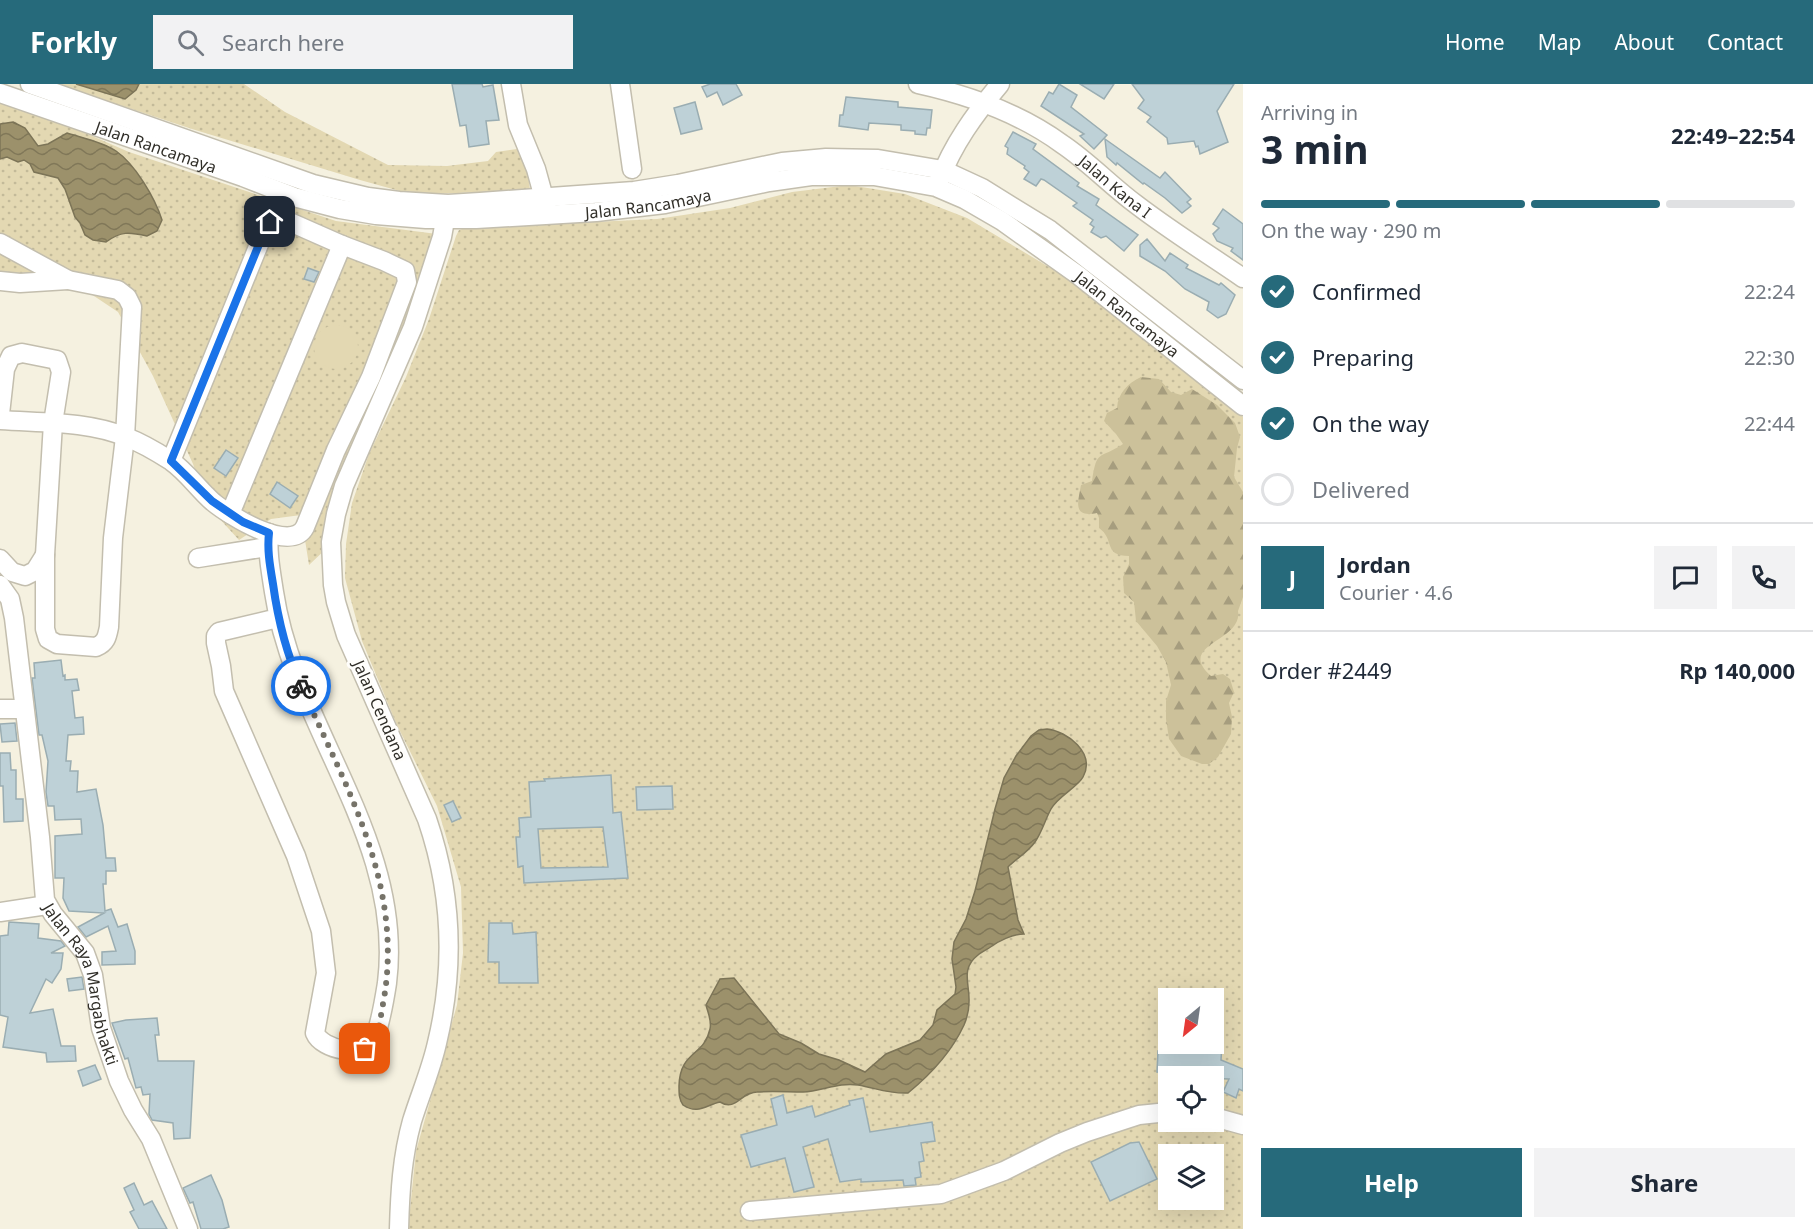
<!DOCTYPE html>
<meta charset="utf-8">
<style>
body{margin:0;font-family:"Noto Sans",sans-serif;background:#f2f2f3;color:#1f2937;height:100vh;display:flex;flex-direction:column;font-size:22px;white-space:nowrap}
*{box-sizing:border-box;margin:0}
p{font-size:20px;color:#747a83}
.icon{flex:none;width:33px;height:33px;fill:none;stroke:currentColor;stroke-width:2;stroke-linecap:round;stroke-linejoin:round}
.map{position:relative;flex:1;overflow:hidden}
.side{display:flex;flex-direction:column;background:#fff;width:570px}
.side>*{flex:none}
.needle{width:39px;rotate:209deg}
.buttons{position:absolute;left:1158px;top:904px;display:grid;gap:12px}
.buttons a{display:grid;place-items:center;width:66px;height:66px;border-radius:0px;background:#fff;box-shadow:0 6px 24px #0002;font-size:30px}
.pin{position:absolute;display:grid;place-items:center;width:51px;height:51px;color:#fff;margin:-26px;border-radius:12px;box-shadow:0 3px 9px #0006}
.courier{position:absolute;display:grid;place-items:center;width:60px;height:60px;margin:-30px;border:4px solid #1a73e8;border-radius:50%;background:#fff;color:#222;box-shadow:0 2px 8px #0007}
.overview em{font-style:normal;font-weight:700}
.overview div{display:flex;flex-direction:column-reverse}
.overview{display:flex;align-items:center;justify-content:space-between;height:102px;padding:0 18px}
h1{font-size:39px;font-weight:700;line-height:45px}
.bar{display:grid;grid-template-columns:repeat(4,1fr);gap:9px 6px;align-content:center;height:72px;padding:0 18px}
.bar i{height:8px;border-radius:4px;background:#e0e1e3}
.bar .current{background:#266a7b}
.bar p{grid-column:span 4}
.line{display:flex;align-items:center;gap:15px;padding:0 18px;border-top:2px solid #e0e1e3}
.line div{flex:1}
.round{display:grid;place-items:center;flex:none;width:63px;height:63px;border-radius:0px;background:#f2f2f3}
ol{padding:0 18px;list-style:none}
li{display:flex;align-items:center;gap:18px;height:66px}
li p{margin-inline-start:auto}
li .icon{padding:6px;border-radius:50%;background:#266a7b;color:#fff;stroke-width:4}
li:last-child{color:#747a83}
li i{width:33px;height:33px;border:3px solid #e0e1e3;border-radius:50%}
.action{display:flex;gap:12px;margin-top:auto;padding:12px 18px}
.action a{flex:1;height:69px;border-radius:0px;background:#266a7b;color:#fff;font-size:24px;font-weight:700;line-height:69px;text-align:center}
.action a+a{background:#f2f2f3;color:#1f2937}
header{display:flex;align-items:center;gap:36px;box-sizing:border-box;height:84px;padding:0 30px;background:#266a7b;color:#fff}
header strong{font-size:28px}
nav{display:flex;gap:33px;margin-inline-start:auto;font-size:21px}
.search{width:420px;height:54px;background:#f2f2f3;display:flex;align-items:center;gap:15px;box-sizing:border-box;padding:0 21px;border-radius:0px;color:#747a83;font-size:22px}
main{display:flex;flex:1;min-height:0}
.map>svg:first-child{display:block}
.grass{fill:url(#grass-dots);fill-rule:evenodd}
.forest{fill:url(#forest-firs)}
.pitch{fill:#e3d8b2}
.water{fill:url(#water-waves);stroke:#7c7457;stroke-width:1.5}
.building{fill:#bed1d7;stroke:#9aadb2;stroke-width:1.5;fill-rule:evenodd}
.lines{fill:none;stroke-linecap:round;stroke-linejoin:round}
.minor-casing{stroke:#c3beae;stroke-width:21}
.minor{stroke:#fff;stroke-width:18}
.done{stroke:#767369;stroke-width:6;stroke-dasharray:0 10.8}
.route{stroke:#1a73e8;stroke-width:8}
.labels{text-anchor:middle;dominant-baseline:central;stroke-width:6;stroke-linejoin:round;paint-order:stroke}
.street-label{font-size:16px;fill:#312f29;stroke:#fffefb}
</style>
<header>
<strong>Forkly</strong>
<div class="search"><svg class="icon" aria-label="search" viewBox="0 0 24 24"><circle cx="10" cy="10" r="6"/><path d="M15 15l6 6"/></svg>Search here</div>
<nav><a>Home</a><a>Map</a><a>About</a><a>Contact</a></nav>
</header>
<main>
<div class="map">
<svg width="1243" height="1145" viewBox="0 0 1243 1145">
<defs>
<pattern id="grass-dots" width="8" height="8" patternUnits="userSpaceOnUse" patternTransform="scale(1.5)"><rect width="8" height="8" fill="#e3d8b2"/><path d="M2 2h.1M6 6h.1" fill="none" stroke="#c3ba99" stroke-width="1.8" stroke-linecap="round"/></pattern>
<pattern id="forest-firs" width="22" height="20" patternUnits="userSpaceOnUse" patternTransform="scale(1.5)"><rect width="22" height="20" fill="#ccc19a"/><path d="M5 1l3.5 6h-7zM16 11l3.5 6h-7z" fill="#a69d7e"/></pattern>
<pattern id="water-waves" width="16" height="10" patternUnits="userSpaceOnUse" patternTransform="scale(1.5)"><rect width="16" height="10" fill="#9c916b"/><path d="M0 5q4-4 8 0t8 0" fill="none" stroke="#807758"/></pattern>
</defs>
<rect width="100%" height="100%" fill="#f5f1e0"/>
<g class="grass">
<polygon points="56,0 244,0 285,28 388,81 447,82 488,77 496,68 517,65 525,67 530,106 435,110 407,109 360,96 192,45"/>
<polygon points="0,12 129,68 336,137 437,150 328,463 309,481 301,431 271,435 239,456 207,421 193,380 153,292 118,228 52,184 0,198"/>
<path d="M849,101l56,9 62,24 97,58 179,141v812h-835l8,-78 41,-146 6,-52 -2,-66 -24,-81 -41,-83 -34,-82 -17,-63 1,-34 6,-41 17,-49 37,-77 23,-58 27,-83 3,-6 6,-2 192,-9 73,-11 62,-16zM1168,915h46v45h-46zM1168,993h46v45h-46zM1168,1071h46v45h-46z"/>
</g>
<path class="forest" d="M1141,293l18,2 12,13 10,3 11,-6 25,16 18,18 5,14 -3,11 -3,29 9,15v105l-5,14c5,31 -63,33 -27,65l12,-2 7,5 4,13 -5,11 3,14 -1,17 -13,23 -9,7h-7l-21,-8 -12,-17 -3,-20v-18l5,-16 -5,-23 -9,-16 -21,-25 -2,-19 -10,-9 -1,-16 6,-13v-8c-26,0 -14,-17 -30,-28v-10l-2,-5c-25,5 -19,-11 -16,-28l11,-4c5,-33 7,-21 31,-37l-7,-10 -12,-13 3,-8 10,-5c1,-15 11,-25 24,-31z"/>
<circle class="pitch" cx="336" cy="263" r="22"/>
<g class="water">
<polygon points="76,0 139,0 136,6 125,15"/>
<path d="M13,38l12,6 13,18 10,-2 19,-11c16,5 36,9 49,18 19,13 39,47 46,69l-5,11 -10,5c-18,-4 -26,-5 -41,6l-13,-2 -8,-5 -5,-12 -5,-6 -10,-28 -7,-11 -24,-6 -4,-8 -6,-4 -6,2 -11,-5 -7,2v-35z"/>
<path d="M1047,645c20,2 49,24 36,48 -5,10 -25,19 -32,32 -6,11 -9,23 -16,33 -7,10 -19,17 -27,25l10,53 6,14c-11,0 -26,7 -35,14 -3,2 -8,4 -11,7 -18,14 -8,29 -9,47 0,7 -2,16 -5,23 -12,26 -34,50 -56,68 -20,1 -32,-5 -50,-8 -19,-3 -36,6 -55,7 -15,0 -31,-1 -46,0 -16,0 -21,20 -37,10 -14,3 -22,13 -37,3 -4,-6 -4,-11 -4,-19 1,-36 25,-29 31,-57 2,-8 -2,-16 -4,-24l14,-26 14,-1 45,56 22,9 18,11 20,6 26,12 21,-18 34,-14 13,-15 4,-15 18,-16 1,-7 -4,-28 2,-17 12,-23 9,-28 20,-82 9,-31 12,-22 15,-20 8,-6z"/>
</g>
<g class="building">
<polygon points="452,0 482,0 483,3 493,1 499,36 486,37 489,60 469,63 466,41 460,42"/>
<polygon points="710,0 736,0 742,11 723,21 717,8 707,13 702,3"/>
<polygon points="1059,0 1077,11 1071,23 1107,51 1094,65 1080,52 1084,50 1041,22 1049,8 1053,10"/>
<polygon points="1080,0 1114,0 1104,15"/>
<polygon points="1132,0 1234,0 1217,27 1228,58 1200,70 1198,62 1196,63 1194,57 1168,60 1167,54 1147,38 1151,33 1138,24 1144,16"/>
<polygon points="846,13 898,18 898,23 932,26 930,44 927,44 926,51 915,50 915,47 901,46 901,41 869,39 868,46 839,42 840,31 843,31"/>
<polygon points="695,18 702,45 681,50 674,24"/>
<polygon points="1013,48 1036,60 1033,65 1079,99 1077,102 1099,115 1096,121 1138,151 1124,167 1106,152 1101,154 1091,148 1094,143 1090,140 1093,136 1073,122 1077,119 1044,96 1041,95 1036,102 1024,95 1029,88 1024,84 1025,82 1007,70 1008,64 1005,62"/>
<polygon points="1105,55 1160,94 1165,88 1191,115 1187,118 1191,122 1182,129 1165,114 1144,99 1143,100 1117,79 1116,81 1107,73"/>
<polygon points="1223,125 1243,140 1243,176 1231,167 1233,164 1217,157 1213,150 1219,144 1213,140"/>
<polygon points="1147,155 1165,177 1170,169 1188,181 1186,184 1219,201 1221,199 1235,211 1226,230 1218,234 1207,226 1209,218 1185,205 1165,187 1140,172 1140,161"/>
<polygon points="308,184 319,188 314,198 304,195"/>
<polygon points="226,366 238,374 226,392 214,384"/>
<polygon points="277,398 298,412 290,424 270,410"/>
<polygon points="61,576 63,592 65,591 65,596 77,595 79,606 72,607 75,634 83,633 84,650 68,651 66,677 71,677 70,687 78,687 77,708 96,705 103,741 106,774 115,774 116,787 106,787 106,800 103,800 105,827 111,825 118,843 127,840 135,867 135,880 102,881 102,868 116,867 108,842 86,853 78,843 104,829 69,827 63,814 64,794 55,794 55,752 82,750 81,735 55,736 54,722 48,722 46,708 48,677 42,651 39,651 32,594 35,594 34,579"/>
<polygon points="15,639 17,657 2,658 0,640"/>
<polygon points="0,669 10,669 11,686 16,686 16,715 23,715 23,737 4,738 3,702 0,702"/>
<path d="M611,691l2,38 8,-1 7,66 -104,5 -1,-17 -5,1 -2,-30h4l-1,-19 12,-1 -2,-35 16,-1 -1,-2zM603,743l5,40 -67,1 -3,-39z"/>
<polygon points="672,702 673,725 637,726 636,703"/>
<polygon points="453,717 461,734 452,738 444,721"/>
<polygon points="9,838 39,840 38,854 61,857 65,862 51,869 63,869 61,885 52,899 46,895 30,929 53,925 61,962 75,962 76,977 47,978 46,969 3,963 8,933 0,931 0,852 8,851"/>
<polygon points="489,839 512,839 513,850 536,848 538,899 499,899 499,878 488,878"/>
<polygon points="82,893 84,905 69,907 67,895"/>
<polygon points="157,934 159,951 155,951 158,977 194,977 190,1054 174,1055 173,1039 152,1036 149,1030 150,1010 143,1011 141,1003 136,1004 128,974 125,975 112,939 126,936"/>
<polygon points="1175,960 1222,960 1221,976 1243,985 1243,1007 1239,1005 1236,1014 1223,1008 1229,995 1174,993 1174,989 1157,988 1158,967 1174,967"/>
<polygon points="95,981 101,995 83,1002 78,987"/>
<polygon points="783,1011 787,1029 812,1022 815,1033 850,1021 849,1017 863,1014 870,1048 932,1038 935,1057 921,1059 924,1077 919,1078 921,1093 915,1094 916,1101 904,1102 903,1096 861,1098 861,1095 840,1098 828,1055 803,1063 814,1103 794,1108 785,1074 751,1083 741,1051 777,1041 771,1015"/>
<polygon points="1139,1058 1157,1095 1110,1117 1091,1078 1130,1059"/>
<polygon points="211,1091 222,1116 229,1143 223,1145 201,1145 193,1118 190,1119 183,1104"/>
<polygon points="134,1099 144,1121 152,1117 167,1145 139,1145 130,1128 134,1126 124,1104"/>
</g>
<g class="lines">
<defs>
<g id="minor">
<polyline points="30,0 313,100 368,113 399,117 448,120 480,118 634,107 678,100 782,78 826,74 878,75 943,86 982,104 1050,146 1243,296"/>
<polyline points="511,0 518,41 536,85 547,125"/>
<polyline points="620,0 632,85"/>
<path id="s1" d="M918,0c50,11 103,30 144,60 27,18 49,42 75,61 34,26 71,49 106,73"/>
<path id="s2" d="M0,9l243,84 51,20 46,12 36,6 50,4h50l120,-7 69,-8 104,-22 42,-6h63l62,11 28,12 38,22 76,54 165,131"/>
<path d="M939,97c14,-37 36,-67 61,-97"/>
<path d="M0,159l68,37 50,10 9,7 5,10 -7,130 -12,101 -4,89c-2,10 -3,16 -13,20l-39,-3 -9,-5 -3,-10v-74l8,-132 8,-51 -4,-12 -35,-7 -11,3 -6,13 -5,45"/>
<polyline points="0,197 20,199 68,196"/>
<path d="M0,336c41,3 88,1 126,17 16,6 31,15 45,24 16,11 27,28 42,41 17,14 78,52 92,25l31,-77 35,-73 36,-95 -2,-11 -21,-10 -42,-16 -59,-26 -13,3 -6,10 -93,229"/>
<polyline points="230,430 342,161"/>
<path d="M269,449c-2,20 2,39 5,59 20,135 131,248 113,391 -3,19 -6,39 -13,57 -11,18 -52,10 -59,-7l11,-60 -5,-42 -25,-75 -72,-165 -3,-25 -5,-23v-7l3,-4 59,-14"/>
<polyline points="198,474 267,463"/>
<polyline points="0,475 12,488 25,492 35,487 45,471"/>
<path id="s3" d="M0,501l10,14 4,19 26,219 5,63 8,14 32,39 8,22 8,53 18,53 14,29 18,29 37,90"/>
<polyline points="0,625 24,625"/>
<polyline points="0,828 47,821"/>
<polyline points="1214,1033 1243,1041"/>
<polyline points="750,1127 941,1110 1004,1087 1060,1059 1087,1048 1139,1031 1168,1028"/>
<path d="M399,1145c1,-37 3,-72 13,-108 8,-26 19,-51 25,-78 18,-75 15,-151 -10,-224l-81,-184 -10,-33 -3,-17 -2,-43 5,-28 8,-28 69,-159 29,-90 5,-28"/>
</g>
</defs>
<use href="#minor" class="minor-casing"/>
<use href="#minor" class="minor"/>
</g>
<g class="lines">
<path class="done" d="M301,602c46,103 104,201 82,318 -3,15 -4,36 -18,45"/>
<path class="route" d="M270,138l-6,10 -93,229 41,40 31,21 26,11c-2,17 1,33 4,51 5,36 13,69 28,102"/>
</g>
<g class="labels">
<g class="street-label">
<text stroke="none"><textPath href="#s2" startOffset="165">Jalan Rancamaya</textPath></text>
<text stroke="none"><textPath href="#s1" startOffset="225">Jalan Kana I</textPath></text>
<text stroke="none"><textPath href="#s2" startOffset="669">Jalan Rancamaya</textPath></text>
<text stroke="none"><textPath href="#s2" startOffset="1191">Jalan Rancamaya</textPath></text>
<text transform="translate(380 626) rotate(66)">Jalan Cendana</text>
<text stroke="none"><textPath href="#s3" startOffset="414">Jalan Raya Margabhakti</textPath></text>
</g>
</g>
</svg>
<div class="buttons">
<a><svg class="needle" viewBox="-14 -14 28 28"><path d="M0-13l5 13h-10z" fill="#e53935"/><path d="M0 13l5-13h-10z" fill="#747a83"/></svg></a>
<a><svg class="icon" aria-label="locate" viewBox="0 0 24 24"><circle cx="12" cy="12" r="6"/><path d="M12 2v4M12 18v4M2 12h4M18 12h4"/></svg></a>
<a><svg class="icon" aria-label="layers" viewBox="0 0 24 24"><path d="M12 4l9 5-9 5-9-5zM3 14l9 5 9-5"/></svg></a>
</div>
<div class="pin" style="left:365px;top:965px;background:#ea580c"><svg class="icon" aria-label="bag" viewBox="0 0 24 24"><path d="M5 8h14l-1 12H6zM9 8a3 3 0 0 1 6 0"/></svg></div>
<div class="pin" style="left:270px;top:138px;background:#1f2937"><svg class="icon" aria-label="home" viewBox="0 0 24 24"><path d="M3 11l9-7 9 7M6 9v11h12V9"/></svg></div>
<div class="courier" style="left:301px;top:602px"><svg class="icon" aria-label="bike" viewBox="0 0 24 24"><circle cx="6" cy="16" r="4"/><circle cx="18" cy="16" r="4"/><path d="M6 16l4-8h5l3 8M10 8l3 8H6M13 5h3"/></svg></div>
</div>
<section class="side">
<div class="overview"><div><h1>3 min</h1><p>Arriving in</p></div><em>22:49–22:54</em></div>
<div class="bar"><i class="current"></i><i class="current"></i><i class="current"></i><i></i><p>On the way · 290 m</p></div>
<ol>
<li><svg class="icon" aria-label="check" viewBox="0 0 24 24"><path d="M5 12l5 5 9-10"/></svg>Confirmed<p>22:24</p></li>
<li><svg class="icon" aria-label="check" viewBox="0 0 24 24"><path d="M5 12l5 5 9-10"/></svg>Preparing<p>22:30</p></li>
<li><svg class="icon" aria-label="check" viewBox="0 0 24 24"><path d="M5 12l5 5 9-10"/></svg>On the way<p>22:44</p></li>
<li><i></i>Delivered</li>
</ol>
<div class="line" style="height:108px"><b class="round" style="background:#266a7b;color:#fff">J</b><div><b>Jordan</b><p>Courier · 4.6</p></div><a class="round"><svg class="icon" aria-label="chat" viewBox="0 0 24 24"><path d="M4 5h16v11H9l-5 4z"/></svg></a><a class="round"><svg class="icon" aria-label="phone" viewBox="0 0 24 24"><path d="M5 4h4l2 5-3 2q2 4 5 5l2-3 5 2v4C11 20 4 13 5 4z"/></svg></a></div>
<div class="line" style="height:78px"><div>Order #2449</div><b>Rp 140,000</b></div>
<div class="action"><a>Help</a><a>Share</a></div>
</section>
</main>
